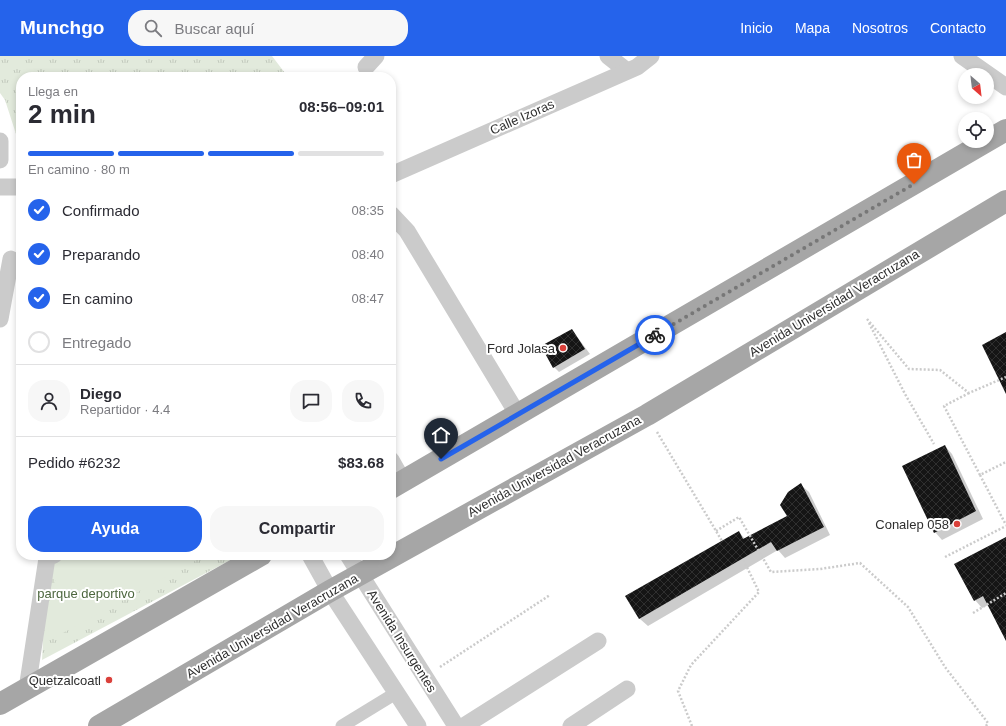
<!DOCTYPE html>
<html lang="es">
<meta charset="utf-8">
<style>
body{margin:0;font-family:Arial,sans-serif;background:#f7f7f7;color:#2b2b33;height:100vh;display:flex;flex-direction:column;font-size:15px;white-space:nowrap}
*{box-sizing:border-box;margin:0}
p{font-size:13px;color:#7c7c81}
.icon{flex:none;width:22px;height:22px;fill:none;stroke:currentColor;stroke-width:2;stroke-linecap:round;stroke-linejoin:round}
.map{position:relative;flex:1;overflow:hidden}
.panel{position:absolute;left:16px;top:16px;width:380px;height:488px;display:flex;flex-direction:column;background:#fff;border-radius:16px;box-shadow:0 2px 6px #0003}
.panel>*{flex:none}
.needle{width:26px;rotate:152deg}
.tools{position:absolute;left:958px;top:12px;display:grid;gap:8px}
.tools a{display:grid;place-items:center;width:36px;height:36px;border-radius:50%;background:#fff;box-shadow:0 2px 6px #0003;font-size:20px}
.pin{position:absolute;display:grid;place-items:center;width:34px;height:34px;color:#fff;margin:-41px -17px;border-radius:50% 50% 50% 0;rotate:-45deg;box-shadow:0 0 4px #0007}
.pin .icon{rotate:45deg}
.courier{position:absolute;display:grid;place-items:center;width:40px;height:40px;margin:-20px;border:3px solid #2563eb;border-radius:50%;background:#fff;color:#222;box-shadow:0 1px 5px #0007}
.overview em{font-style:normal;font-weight:600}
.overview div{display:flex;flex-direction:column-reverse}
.overview{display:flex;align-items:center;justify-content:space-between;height:68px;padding:0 12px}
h1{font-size:26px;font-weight:600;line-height:30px}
.bar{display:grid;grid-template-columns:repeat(4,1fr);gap:6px 4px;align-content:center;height:48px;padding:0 12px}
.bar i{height:5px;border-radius:3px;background:#e1e1e2}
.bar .selected{background:#2563eb}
.bar p{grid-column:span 4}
.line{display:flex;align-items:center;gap:10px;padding:0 12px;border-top:1px solid #e1e1e2}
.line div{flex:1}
.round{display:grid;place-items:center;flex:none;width:42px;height:42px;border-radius:16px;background:#f7f7f7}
ol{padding:0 12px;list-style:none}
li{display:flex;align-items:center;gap:12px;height:44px}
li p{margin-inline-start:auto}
li .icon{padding:4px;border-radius:50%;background:#2563eb;color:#fff;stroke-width:4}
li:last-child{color:#7c7c81}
li i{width:22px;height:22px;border:2px solid #e1e1e2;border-radius:50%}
.button{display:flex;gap:8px;margin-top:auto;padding:8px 12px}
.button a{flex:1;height:46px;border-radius:16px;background:#2563eb;color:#fff;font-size:16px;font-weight:600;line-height:46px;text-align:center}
.button a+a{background:#f7f7f7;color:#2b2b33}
header{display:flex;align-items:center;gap:24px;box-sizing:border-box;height:56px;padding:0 20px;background:#2563eb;color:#fff}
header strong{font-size:19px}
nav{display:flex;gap:22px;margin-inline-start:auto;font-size:14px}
.search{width:280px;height:36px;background:#f7f7f7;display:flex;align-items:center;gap:10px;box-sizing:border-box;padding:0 14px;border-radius:16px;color:#7c7c81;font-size:15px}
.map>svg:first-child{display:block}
.grass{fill:url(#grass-tufts)}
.garden{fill:#e2eadc}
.shadow{fill:#0003}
.building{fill:url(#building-cross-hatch)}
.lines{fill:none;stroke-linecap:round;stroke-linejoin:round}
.path{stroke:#cbcbcb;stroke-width:2.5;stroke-dasharray:2 2;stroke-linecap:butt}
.pedestrian{stroke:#cbcbcb;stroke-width:13}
.minor{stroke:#cbcbcb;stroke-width:17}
.primary{stroke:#a6a6a6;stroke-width:22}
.done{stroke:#777;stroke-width:4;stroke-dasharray:0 7.2}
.route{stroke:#2563eb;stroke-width:5}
.poi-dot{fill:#da403a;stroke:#fff;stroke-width:1.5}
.labels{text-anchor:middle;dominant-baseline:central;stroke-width:4;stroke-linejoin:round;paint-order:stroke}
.street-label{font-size:13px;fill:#2e2e2e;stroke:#fff}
.poi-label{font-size:13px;fill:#2e2e2e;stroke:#fff;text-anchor:end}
.park-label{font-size:13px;fill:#4c663e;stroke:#fff}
</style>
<header>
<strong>Munchgo</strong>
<div class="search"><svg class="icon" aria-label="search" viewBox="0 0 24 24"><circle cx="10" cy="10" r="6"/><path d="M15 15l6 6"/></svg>Buscar aquí</div>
<nav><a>Inicio</a><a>Mapa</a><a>Nosotros</a><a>Contacto</a></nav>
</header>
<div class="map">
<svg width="1006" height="670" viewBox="0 0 1006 670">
<defs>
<pattern id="grass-tufts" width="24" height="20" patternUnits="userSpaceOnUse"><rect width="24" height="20" fill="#e2eadc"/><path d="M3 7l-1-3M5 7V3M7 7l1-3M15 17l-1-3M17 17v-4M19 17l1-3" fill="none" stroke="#c2c9bd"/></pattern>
<pattern id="building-cross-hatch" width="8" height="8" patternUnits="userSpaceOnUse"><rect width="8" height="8" fill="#151515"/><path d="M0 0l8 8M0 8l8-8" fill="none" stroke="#2f2f2f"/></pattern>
</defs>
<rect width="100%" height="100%" fill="#fff"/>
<g class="grass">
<polygon points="0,0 272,0 288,21 21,21 21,116 16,117 16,78 5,44 0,37"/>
<polygon points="65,499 240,499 42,604 45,547 52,506"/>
</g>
<polygon class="garden" points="79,499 206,499 48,585 50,544 59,510"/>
<g class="shadow">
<polygon points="572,274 590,298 559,316 554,311"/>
<polygon points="945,390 952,398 983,463 942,484 935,476"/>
<polygon points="801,429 809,436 830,479 785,502 778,494 648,570 640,563 627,541 739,476 745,483 788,460"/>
<polygon points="1006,482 1006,583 988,549 982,552 975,544"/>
</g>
<g class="building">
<polygon points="572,273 585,293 553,312 541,290"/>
<polygon points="1006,276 1006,338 982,289"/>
<polygon points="945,389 976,455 934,477 902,410"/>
<polygon points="801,427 824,471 777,495 771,486 639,563 625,540 739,475 743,483 787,460 780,449 788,436"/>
<polygon points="1006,481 1006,585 983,540 974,545 954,508"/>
</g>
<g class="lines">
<g class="path">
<polyline points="867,263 909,313 940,314 969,337 1006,321"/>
<polyline points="869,267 905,338 934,388"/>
<polyline points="969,337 944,350 980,419 1006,406"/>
<polyline points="657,376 722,485"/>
<polyline points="980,419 1006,469"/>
<polyline points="716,475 739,461 771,516 820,513 860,507 908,551 945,611 988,667 986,670"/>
<polyline points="945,501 1006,470"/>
<polyline points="973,557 1006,537"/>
<polyline points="440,611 550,539"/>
<polyline points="692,670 678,635 691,609 759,536 743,503"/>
</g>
<polyline class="pedestrian" points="342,670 396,637"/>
<g class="minor">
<polyline points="608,0 627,15"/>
<polyline points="962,0 1006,31"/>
<polyline points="366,11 376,0"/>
<polyline points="0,85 0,104"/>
<polyline points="391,119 637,11 651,0"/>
<polyline points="0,131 21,131"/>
<polyline points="391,158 407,175 518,359"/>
<polyline points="0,263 11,203"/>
<polyline points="391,404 403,425"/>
<polyline points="310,499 330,535 418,670"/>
<polyline points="348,499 456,670"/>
<polyline points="27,633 47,502 54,499"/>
<polyline points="464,670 598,585"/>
<polyline points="571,670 627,633"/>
</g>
<g class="primary">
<polyline points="391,432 1006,74"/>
<polyline points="0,648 261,499"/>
<polyline points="99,670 330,535 647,359 1006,145"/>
</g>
</g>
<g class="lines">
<polyline class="done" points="655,279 914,128"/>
<polyline class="route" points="441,403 655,279"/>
</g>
<g class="poi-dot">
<circle cx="563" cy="292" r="4"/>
<circle cx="957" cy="468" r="4"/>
<circle cx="109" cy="624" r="4"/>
</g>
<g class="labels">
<g class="street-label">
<text transform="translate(522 61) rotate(-24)">Calle Izoras</text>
<text transform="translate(834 247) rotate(-31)">Avenida Universidad Veracruzana</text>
<text transform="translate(554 410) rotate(-29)">Avenida Universidad Veracruzana</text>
<text transform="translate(272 570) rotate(-30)">Avenida Universidad Veracruzana</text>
<text transform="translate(402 585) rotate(58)">Avenida Insurgentes</text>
</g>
<g class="poi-label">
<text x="555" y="292">Ford Jolasa</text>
<text x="949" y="468">Conalep 058</text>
<text x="101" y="624">Quetzalcoatl</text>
</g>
<g class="park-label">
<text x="86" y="537">parque deportivo</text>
</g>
</g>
</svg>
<div class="tools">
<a><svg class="needle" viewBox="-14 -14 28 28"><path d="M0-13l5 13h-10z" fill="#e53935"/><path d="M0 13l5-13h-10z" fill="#7c7c81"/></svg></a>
<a><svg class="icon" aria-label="locate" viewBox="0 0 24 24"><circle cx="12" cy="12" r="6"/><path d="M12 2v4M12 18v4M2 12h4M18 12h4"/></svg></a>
</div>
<div class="pin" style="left:914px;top:128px;background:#ea580c"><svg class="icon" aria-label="bag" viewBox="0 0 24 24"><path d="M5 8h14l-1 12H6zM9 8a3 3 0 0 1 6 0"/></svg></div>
<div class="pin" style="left:441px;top:403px;background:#1f2937"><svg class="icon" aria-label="home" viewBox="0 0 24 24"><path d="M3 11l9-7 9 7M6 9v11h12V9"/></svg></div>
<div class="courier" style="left:655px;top:279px"><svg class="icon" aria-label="bike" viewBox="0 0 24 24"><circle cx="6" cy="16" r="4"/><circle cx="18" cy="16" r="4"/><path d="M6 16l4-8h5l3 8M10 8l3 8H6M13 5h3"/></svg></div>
<section class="panel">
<div class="overview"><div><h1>2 min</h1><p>Llega en</p></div><em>08:56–09:01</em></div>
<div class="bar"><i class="selected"></i><i class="selected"></i><i class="selected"></i><i></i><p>En camino · 80 m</p></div>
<ol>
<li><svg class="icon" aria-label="check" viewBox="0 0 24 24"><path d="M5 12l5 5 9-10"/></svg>Confirmado<p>08:35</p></li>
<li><svg class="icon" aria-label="check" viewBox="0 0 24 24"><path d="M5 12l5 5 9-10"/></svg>Preparando<p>08:40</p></li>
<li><svg class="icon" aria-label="check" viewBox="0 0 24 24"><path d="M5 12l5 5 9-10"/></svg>En camino<p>08:47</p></li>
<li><i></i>Entregado</li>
</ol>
<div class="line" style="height:72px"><a class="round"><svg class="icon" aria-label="person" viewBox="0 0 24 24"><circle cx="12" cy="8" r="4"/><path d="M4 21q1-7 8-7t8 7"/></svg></a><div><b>Diego</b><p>Repartidor · 4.4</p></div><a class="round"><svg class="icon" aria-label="chat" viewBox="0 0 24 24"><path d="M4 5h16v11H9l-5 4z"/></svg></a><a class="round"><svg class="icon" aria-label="phone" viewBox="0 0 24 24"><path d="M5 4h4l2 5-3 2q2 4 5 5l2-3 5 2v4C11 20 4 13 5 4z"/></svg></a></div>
<div class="line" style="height:52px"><div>Pedido #6232</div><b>$83.68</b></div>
<div class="button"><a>Ayuda</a><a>Compartir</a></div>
</section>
</div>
